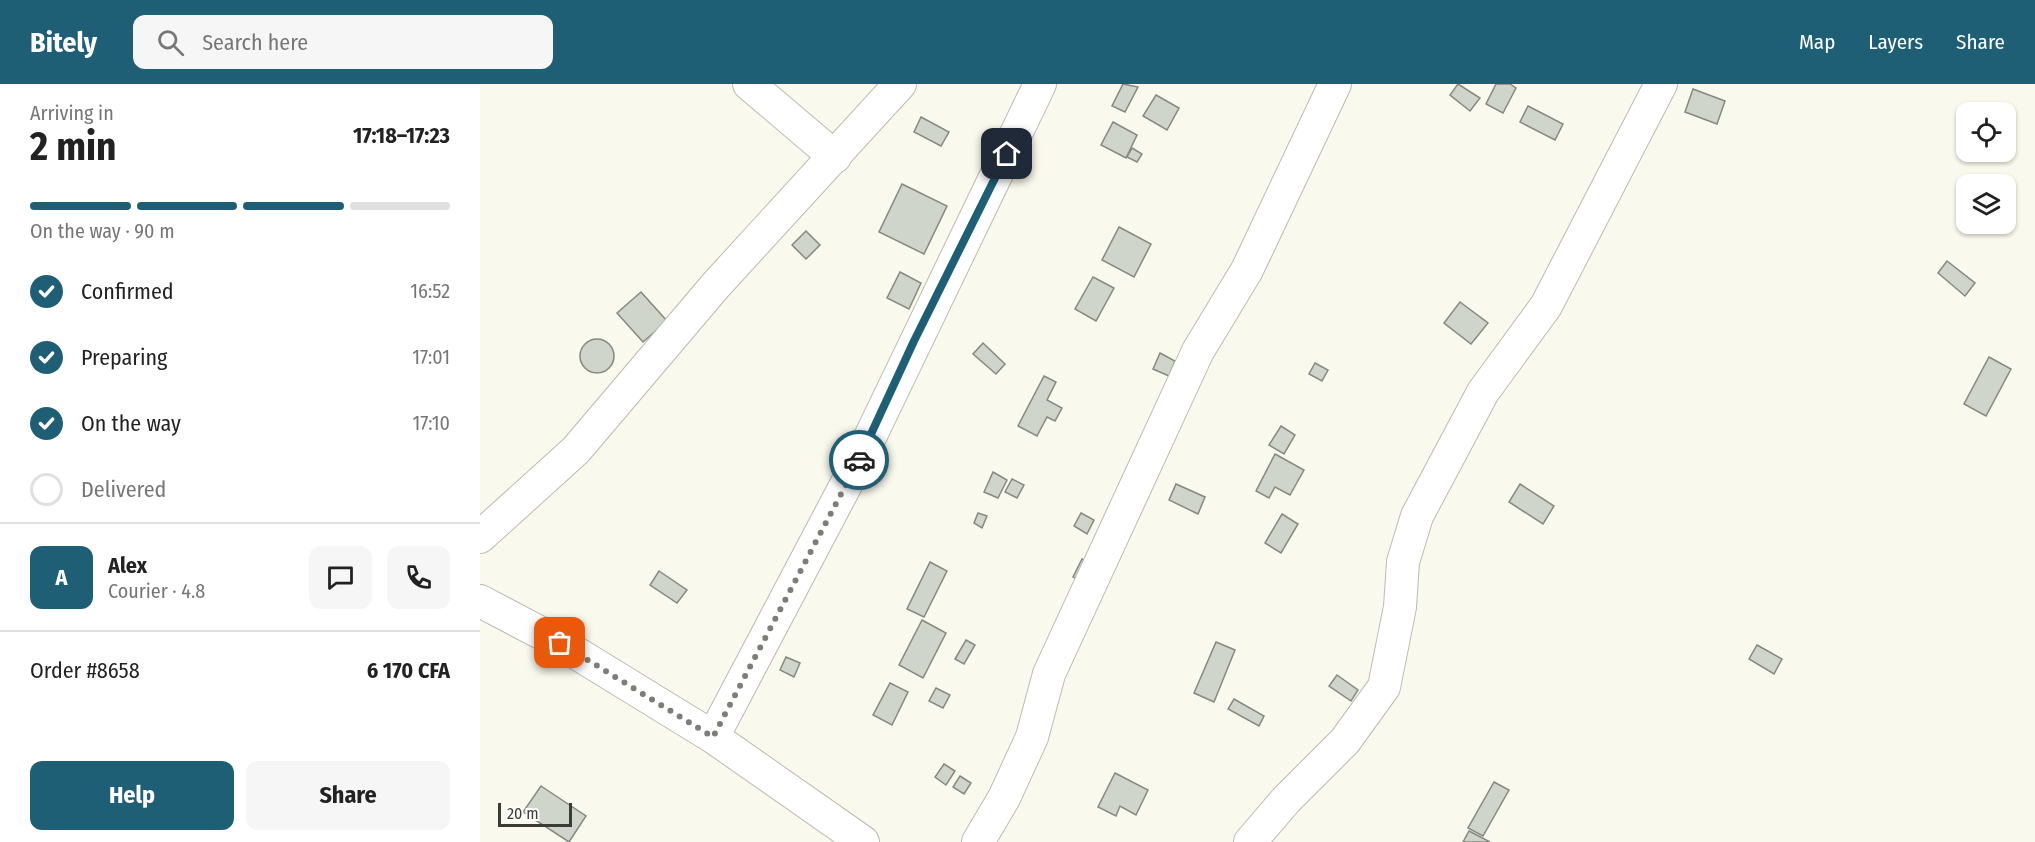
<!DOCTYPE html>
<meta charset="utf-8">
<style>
body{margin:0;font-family:"Fira Sans Condensed",sans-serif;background:#f6f6f6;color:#222;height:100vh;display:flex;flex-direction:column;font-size:22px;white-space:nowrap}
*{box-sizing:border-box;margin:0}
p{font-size:20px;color:#767676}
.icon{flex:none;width:33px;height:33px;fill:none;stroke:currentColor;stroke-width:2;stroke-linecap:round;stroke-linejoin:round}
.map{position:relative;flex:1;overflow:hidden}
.side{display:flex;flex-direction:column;background:#fff;width:480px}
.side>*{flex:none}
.fabs{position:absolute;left:1476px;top:18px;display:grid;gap:12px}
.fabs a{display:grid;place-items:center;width:60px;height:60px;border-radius:12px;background:#fff;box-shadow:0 2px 4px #0004;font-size:30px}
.scale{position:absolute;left:18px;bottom:15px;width:74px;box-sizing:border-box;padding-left:6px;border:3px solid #3b3b37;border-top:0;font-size:16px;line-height:21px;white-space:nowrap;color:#3b3b37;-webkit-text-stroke:4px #fffffe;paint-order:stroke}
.pin{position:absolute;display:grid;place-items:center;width:51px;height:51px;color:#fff;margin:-26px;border-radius:12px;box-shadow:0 3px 9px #0006}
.courier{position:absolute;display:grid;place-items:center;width:60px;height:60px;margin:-30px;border:4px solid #1f5f75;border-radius:50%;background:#fff;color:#222;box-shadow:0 2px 8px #0007}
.summary em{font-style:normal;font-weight:700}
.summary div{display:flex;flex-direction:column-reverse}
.summary{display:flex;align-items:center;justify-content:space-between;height:102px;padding:0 30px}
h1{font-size:39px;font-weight:700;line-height:45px}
.bar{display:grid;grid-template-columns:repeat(4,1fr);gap:9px 6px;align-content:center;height:72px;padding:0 30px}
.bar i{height:8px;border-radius:4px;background:#e0e0e0}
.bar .selected{background:#1f5f75}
.bar p{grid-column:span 4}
.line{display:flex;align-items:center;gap:15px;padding:0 30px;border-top:2px solid #e0e0e0}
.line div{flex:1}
.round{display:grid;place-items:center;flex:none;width:63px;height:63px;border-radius:12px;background:#f6f6f6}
ol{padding:0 30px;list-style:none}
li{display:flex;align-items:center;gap:18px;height:66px}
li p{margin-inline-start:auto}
li .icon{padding:6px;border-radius:50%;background:#1f5f75;color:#fff;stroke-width:4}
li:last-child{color:#767676}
li i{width:33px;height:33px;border:3px solid #e0e0e0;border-radius:50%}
.action{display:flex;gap:12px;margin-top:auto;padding:12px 30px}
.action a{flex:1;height:69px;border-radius:12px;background:#1f5f75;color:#fff;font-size:24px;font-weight:700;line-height:69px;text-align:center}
.action a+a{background:#f6f6f6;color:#222}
header{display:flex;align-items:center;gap:36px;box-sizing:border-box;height:84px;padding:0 30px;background:#1f5f75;color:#fff}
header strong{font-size:28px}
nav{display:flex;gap:33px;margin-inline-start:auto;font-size:21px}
.search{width:420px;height:54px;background:#f6f6f6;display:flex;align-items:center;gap:15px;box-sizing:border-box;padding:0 21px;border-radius:12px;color:#767676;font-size:22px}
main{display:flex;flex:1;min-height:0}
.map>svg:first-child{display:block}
.building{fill:#d0d5cb;stroke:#858981;stroke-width:1.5}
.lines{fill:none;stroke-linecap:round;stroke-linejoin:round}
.minor-casing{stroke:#bbbbb1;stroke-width:34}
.minor{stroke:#fff;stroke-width:32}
.done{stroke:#7e7e77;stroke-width:6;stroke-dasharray:0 10.8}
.route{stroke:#1f5f75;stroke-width:8}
</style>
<header>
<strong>Bitely</strong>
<div class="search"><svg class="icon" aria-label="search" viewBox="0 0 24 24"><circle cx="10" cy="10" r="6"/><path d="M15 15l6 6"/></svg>Search here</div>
<nav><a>Map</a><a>Layers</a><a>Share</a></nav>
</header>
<main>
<section class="side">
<div class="summary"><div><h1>2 min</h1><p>Arriving in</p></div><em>17:18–17:23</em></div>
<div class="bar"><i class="selected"></i><i class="selected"></i><i class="selected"></i><i></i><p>On the way · 90 m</p></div>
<ol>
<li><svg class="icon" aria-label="check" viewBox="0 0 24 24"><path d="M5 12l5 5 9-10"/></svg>Confirmed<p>16:52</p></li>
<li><svg class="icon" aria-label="check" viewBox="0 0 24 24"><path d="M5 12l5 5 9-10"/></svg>Preparing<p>17:01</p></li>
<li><svg class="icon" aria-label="check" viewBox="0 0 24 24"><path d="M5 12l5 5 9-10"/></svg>On the way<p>17:10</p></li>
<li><i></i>Delivered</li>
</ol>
<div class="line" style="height:108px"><b class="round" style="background:#1f5f75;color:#fff">A</b><div><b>Alex</b><p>Courier · 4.8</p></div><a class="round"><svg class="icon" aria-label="chat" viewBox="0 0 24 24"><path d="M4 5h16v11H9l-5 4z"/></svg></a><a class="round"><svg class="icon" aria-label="phone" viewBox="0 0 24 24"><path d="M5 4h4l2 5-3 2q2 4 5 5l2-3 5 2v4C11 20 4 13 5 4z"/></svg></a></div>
<div class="line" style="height:78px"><div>Order #8658</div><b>6 170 CFA</b></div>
<div class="action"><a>Help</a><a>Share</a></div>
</section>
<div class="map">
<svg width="1555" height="758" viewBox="0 0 1555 758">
<rect width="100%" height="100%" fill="#f9f9ee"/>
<g class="building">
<polygon points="643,0 658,3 645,28 632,22"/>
<polygon points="978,0 1000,14 990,27 970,11"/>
<polygon points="1016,0 1030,0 1036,4 1023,29 1006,20"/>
<polygon points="1213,5 1245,17 1237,40 1205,28"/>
<polygon points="676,11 699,24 687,46 663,32"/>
<polygon points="1048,22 1083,40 1075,56 1040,38"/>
<polygon points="441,33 469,48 461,62 434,48"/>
<polygon points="633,38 657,51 646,74 621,61"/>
<polygon points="652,64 662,70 657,78 647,73"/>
<polygon points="422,100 467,122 444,170 399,148"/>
<polygon points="639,143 671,160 654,193 622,176"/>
<polygon points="326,147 340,161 326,175 312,161"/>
<polygon points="1467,177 1495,199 1485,212 1458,189"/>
<polygon points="420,188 441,199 429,225 407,214"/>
<polygon points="613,193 634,204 616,237 595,225"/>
<polygon points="161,208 187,237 163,258 137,229"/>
<polygon points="980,218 1008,239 991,260 964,239"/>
<circle cx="117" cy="272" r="17"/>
<polygon points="503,259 525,280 516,290 493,270"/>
<polygon points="680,269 695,277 689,292 673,285"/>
<polygon points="1509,273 1531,285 1506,332 1484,320"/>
<polygon points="835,279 848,286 842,297 829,290"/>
<polygon points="564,292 576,298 567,316 582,324 575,337 567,333 557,352 538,342"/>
<polygon points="801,342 815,351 804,370 789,361"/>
<polygon points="795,370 824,386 810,411 795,403 789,414 776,407"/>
<polygon points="513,388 527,396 518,414 504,408"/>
<polygon points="532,395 544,401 537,414 525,408"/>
<polygon points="696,400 725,413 718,430 689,416"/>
<polygon points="1040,400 1074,422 1063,440 1029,418"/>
<polygon points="498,429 507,432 502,444 494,439"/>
<polygon points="601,429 614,436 607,450 594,442"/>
<polygon points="802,430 818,440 801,469 785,459"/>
<polygon points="602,475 610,479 601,497 593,493"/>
<polygon points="450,478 467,487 444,533 427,525"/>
<polygon points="179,487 207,506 197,519 170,501"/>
<polygon points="442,536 466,549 443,594 419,581"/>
<polygon points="486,556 495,561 484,580 475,575"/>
<polygon points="736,558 755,566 734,618 714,609"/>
<polygon points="1277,561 1302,575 1294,590 1269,575"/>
<polygon points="306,573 320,579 314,593 300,586"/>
<polygon points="857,591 878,606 871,617 849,602"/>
<polygon points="410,599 428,608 412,641 393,631"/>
<polygon points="456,604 470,611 463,624 449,617"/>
<polygon points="754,615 784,632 779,642 748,625"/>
<polygon points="464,680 475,687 466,701 455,693"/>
<polygon points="635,689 668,706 656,731 640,722 636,732 618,723"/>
<polygon points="480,692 491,699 484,710 473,703"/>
<polygon points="1014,698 1029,706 1003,752 988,744"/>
<polygon points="61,702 106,732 89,758 43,728"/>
<polygon points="989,747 1010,758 983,758"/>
</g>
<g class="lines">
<defs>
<g id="minor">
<polyline points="269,0 355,73"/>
<polyline points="0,453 96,366 236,201 420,0"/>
<polyline points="0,517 80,559 233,653 383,758"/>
<polyline points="233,653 379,376 560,0"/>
<polyline points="498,758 524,714 552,653 569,590 718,267 767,186 855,0"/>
<polyline points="770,758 806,716 865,657 904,603 920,523 923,478 937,432 1003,308 1066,222 1181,0"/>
</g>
</defs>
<use href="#minor" class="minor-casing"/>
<use href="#minor" class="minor"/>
</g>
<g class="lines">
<polyline class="done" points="80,559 233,653 379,376"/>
<polyline class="route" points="379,376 434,257 527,70"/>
</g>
</svg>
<div class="fabs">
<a><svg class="icon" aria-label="locate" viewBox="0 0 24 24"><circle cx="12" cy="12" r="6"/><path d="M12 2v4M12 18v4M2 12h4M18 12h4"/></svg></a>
<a><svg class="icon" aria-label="layers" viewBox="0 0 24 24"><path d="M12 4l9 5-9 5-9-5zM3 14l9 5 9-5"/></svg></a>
</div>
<div class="scale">20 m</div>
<div class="pin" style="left:80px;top:559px;background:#ea580c"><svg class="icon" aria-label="bag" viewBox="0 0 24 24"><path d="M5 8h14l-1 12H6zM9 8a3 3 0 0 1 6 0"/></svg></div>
<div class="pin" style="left:527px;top:70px;background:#1f2937"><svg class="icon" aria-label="home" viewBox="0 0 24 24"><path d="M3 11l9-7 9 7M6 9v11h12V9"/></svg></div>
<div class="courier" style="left:379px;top:376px"><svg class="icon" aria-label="car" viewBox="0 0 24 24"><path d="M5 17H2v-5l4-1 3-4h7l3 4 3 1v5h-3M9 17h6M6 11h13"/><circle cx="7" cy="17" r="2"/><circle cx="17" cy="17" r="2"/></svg></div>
</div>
</main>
